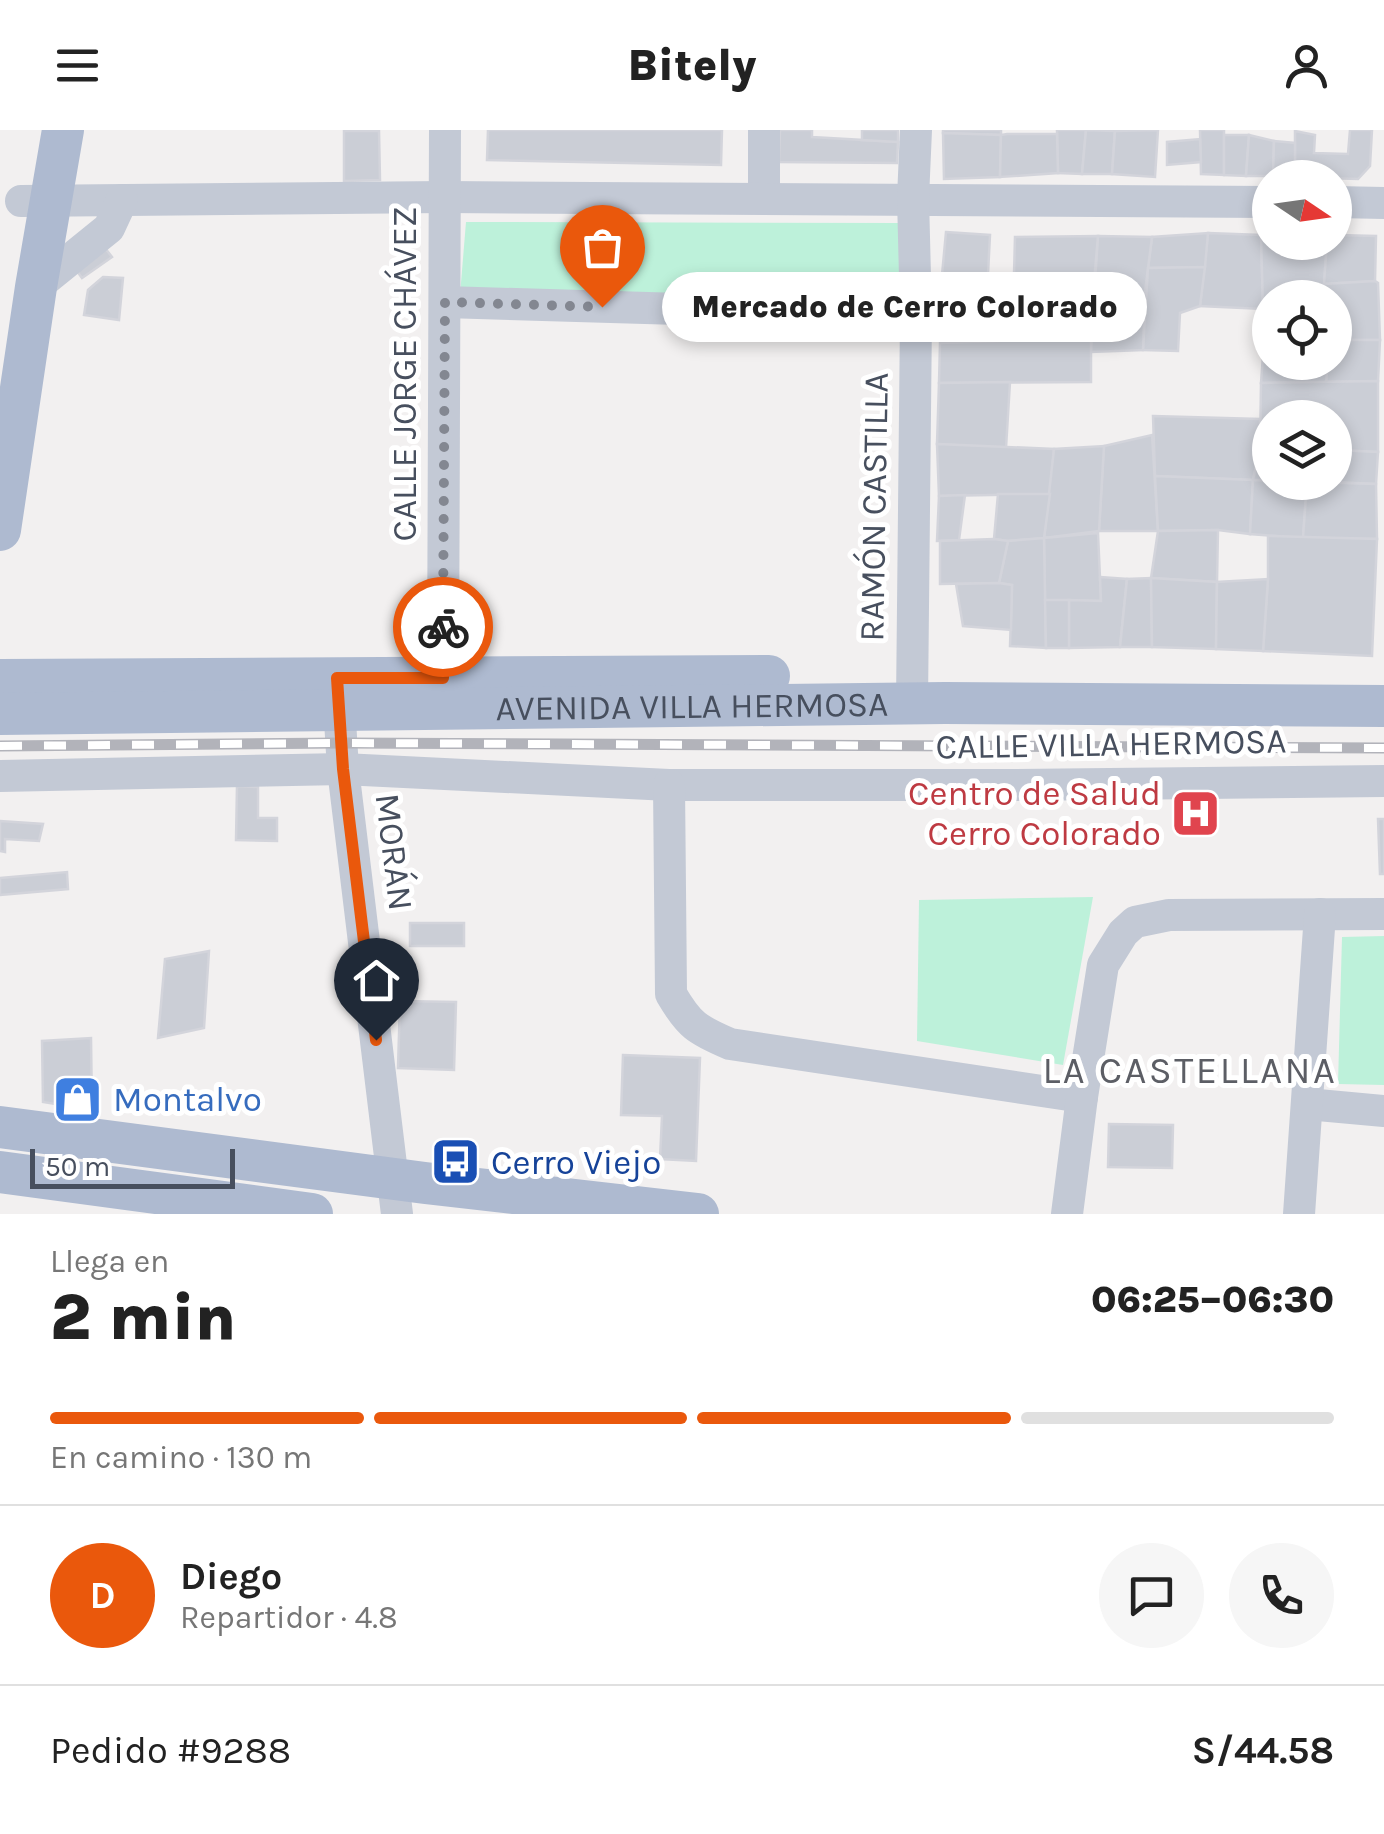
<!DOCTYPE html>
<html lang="es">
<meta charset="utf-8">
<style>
body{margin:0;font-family:Karla,sans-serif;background:#f6f6f6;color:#222;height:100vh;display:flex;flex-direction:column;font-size:38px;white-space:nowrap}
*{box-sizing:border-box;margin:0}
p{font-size:32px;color:#767676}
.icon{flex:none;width:55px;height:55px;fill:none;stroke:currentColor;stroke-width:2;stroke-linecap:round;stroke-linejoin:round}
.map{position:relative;height:1084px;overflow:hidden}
.side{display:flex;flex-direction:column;background:#fff;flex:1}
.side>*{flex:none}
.needle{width:65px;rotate:103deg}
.buttons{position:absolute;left:1252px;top:30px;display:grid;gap:20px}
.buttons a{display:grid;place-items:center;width:100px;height:100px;border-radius:50%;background:#fff;box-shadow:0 5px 15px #0003;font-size:50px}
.scale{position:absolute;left:30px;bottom:25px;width:205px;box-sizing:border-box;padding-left:10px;border:5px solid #474f5e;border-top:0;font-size:28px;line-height:35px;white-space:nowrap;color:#474f5e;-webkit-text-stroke:8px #fff;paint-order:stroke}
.pin{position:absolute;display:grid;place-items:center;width:85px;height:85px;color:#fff;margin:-102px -42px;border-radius:50% 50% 50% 0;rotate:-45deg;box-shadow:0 0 10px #0007}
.pin .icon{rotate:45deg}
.courier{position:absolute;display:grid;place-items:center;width:100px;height:100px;margin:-50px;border:8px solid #ea580c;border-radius:50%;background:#fff;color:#222;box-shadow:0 2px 12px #0007}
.bubble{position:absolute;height:70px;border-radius:35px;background:#fff;box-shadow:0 5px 15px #0003;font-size:32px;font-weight:800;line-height:70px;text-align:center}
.overview em{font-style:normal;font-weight:800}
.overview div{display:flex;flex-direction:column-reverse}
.overview{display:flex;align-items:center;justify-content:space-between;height:170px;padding:0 50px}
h1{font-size:65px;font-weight:800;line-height:75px}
.bar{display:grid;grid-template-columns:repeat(4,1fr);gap:15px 10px;align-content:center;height:120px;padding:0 50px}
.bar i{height:12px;border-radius:8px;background:#e0e0e0}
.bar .active{background:#ea580c}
.bar p{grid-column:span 4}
.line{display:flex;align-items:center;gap:25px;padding:0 50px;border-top:2px solid #e0e0e0}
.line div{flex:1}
.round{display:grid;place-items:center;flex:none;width:105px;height:105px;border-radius:52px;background:#f6f6f6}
header{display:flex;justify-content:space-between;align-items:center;height:130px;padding:0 50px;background:#fff;font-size:45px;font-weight:800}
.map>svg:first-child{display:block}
.green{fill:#bdf1da}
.building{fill:#cbced6;stroke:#d3d4db;stroke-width:2.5}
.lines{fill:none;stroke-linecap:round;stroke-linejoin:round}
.minor{stroke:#c3c9d5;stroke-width:32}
.major{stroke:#aebad0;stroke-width:42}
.rail-casing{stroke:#b2b3ba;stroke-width:11}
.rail{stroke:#fff;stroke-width:8;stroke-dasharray:22;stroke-linecap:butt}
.done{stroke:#838791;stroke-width:10;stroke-dasharray:0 18}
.route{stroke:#ea580c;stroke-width:12}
.labels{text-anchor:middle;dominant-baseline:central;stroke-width:10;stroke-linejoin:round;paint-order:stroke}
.street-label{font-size:35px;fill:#474f5e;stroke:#fff}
.health-label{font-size:35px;fill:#be3a42;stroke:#fff;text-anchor:end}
.shop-label{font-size:35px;fill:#366cbe;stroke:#fff;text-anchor:start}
.transit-label{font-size:35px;fill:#164399;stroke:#fff;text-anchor:start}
.neighbourhood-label{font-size:38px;letter-spacing:2.5px;fill:#5c5e65;stroke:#fff}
</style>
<header><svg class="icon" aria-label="menu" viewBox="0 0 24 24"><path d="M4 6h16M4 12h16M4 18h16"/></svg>Bitely<svg class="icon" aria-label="person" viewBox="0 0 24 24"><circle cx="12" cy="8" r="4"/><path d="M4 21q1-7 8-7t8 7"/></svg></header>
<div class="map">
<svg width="1384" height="1084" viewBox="0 0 1384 1084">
<rect width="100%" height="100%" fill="#f2f0f0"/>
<g class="green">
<polygon points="466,92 899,93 899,172 460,165"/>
<polygon points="1093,767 1063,935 917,911 919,770"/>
<polygon points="1384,806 1384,955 1338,954 1342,807"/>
</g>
<g class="building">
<polygon points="488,0 722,0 721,35 487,30"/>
<polygon points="780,0 812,0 812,7 898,12 897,33 779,32"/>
<polygon points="862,0 898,0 898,12 862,10"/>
<polygon points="943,0 1001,0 1001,5 943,3"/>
<polygon points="1057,0 1086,0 1082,44 1058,43"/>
<polygon points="1086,0 1115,1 1112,44 1082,44"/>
<polygon points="1158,0 1155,47 1112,44 1115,1"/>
<polygon points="1200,0 1224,0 1224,45 1201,44"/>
<polygon points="1350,0 1372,0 1370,36 1358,49 1295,47 1295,1 1315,5 1314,23 1348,24"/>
<polygon points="344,1 379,1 380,50 344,51"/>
<polygon points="943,3 1001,5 1000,47 944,49"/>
<polygon points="1007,4 1057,4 1058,43 1000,47 1001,5"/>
<polygon points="1224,5 1249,5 1246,46 1224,45"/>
<polygon points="1249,5 1274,11 1273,46 1246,46"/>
<polygon points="1200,9 1201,32 1167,35 1167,12"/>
<polygon points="1274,11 1295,13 1295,47 1273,46"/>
<polygon points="946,102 990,105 988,144 942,145"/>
<polygon points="1208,103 1261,105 1263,179 1200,176"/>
<polygon points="1208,103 1205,137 1148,138 1152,107"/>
<polygon points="1261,105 1270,105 1270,112 1327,112 1323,168 1270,168 1270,180 1263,179"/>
<polygon points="1335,105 1376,106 1375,151 1324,154 1327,112 1335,112"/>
<polygon points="1098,106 1152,107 1145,162 1094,167"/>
<polygon points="1098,106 1091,187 1013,181 1015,107"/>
<polygon points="98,109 112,127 82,148 69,130"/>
<polygon points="1205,137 1200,176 1180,183 1178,221 1143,220 1148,138"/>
<polygon points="988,144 983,180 941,180 942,145"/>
<polygon points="103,147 123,148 119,190 84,185 88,160"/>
<polygon points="1375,151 1378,153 1380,210 1335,210 1335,168 1323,168 1324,154"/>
<polygon points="1145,162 1143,220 1091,222 1094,167"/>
<polygon points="1263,179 1270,180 1270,211 1264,211"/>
<polygon points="1000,181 1091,187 1091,252 939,253 940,213 999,211"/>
<polygon points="1335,210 1380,210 1378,251 1326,252 1328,232 1335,232"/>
<polygon points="1264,211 1270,211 1270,232 1328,232 1326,252 1261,253"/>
<polygon points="1378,251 1378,322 1335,320 1335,288 1270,288 1270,318 1260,318 1261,253"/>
<polygon points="1010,252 1006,318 937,314 939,253"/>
<polygon points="1153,286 1260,289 1260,318 1253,350 1155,346"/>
<polygon points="1152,305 1158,401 1099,401 1104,316"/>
<polygon points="937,314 1054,319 1050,364 939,366"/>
<polygon points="1104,316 1099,401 1044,408 1054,319"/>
<polygon points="1260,318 1270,318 1270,350 1253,350"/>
<polygon points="1335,320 1378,322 1376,354 1335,352"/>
<polygon points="1155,346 1253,350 1250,404 1218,400 1158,401"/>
<polygon points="1253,350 1307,352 1303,408 1250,404"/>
<polygon points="1307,352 1376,354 1377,409 1303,408"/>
<polygon points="998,364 1050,364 1044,408 1008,411 994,409"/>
<polygon points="965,365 959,410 937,411 939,366"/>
<polygon points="1218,400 1217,452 1151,448 1158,401"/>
<polygon points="1098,403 1101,471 1045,470 1044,408"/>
<polygon points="1268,406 1377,409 1372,526 1263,521 1268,449"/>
<polygon points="1044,408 1046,518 1010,516 1012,455 999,453 1008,411"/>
<polygon points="994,409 1008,411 999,453 940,454 940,411"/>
<polygon points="1100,447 1127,449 1120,517 1069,518 1069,470 1101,471"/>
<polygon points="1151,448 1152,517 1120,517 1127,449"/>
<polygon points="1151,448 1217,452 1216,519 1152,517"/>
<polygon points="1268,449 1263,521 1216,519 1217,452"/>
<polygon points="999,453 1012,455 1011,500 963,496 956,454"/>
<polygon points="1045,470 1069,470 1069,518 1046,518"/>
<polygon points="237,656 258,657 258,688 277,688 277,711 236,710"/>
<polygon points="1378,689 1384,689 1384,744 1380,744"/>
<polygon points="0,691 43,694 39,711 5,709 5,722 0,721"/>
<polygon points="67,742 68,759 0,765 0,748"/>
<rect x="410" y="793" width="54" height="23"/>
<polygon points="209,821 204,898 158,908 165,829"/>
<polygon points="400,871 456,872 454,940 398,938"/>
<polygon points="91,908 92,980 43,972 42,911"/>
<polygon points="623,925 700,928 696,1031 660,1029 662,986 621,985"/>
<polygon points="1109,994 1173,995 1172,1038 1108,1037"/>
</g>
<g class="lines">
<g class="minor">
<polyline points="764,69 764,0"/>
<polyline points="21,71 445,67 1270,72"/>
<polyline points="1335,72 1384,73"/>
<polyline points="36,157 109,98 122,70"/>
<polyline points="445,172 916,186"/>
<polyline points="443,548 445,0"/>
<polyline points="338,558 343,639 397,1084"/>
<polyline points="912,574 916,186 913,68 916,0"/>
<polyline points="0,646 343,639 669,655 1015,655 1384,651"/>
<path d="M669,655l2,209c18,31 26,36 59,50l352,53"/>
<polyline points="1307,974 1384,981"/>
<polyline points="1067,1084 1082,967 1103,835 1123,803 1135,792 1169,785 1384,784"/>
<polyline points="1299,1084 1320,784"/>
</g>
<g class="major">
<polyline points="0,400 36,157 63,0"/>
<polyline points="0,550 769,546"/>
<path id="s1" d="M0,584l945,-11 439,3"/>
<polyline points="0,997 425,1053 698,1084"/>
<polyline points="0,1042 312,1084"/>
</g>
<defs>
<polyline id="rail" points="0,616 341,613 1384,618"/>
</defs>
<use href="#rail" class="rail-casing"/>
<use href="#rail" class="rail"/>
</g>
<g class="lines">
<polyline class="done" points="443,497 445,172 602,177"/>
<polyline class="route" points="376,910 343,639 337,548 443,548 443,497"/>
</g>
<defs>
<symbol id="hospital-square" viewBox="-11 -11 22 22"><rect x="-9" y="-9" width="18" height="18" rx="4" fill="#e0444e" stroke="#fff"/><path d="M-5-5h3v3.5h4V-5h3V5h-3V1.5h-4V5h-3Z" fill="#fff"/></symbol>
<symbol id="shop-square" viewBox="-11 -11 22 22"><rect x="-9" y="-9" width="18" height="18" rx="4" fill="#3f7fe0" stroke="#fff"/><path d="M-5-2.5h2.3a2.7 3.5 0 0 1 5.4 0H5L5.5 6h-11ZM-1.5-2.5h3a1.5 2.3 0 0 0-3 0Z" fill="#fff"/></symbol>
<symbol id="bus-square" viewBox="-11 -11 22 22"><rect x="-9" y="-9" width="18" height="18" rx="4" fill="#1a4fb4" stroke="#fff"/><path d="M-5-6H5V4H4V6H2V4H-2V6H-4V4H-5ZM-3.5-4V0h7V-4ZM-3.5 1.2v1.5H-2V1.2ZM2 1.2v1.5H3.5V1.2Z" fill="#fff"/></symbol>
</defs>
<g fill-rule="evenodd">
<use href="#hospital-square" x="1168" y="656" width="55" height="55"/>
<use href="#shop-square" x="50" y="942" width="55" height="55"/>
<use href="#bus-square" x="428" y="1004" width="55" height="55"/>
</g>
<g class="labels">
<g class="street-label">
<text transform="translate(404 244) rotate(-90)">CALLE JORGE CHÁVEZ</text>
<text transform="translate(874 377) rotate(-89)">RAMÓN CASTILLA</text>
<text stroke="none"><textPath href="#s1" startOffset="692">AVENIDA VILLA HERMOSA</textPath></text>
<text transform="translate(1111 614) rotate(-1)">CALLE VILLA HERMOSA</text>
<text transform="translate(394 722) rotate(83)">MORÁN</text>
</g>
<g class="health-label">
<text x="1161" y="663">Centro de Salud<tspan x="1161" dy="40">Cerro Colorado</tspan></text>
</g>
<g class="shop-label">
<text x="113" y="969">Montalvo</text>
</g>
<g class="transit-label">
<text x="491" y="1032">Cerro Viejo</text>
</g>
<g class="neighbourhood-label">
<text x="1190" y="940">LA CASTELLANA</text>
</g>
</g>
</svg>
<div class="buttons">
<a><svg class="needle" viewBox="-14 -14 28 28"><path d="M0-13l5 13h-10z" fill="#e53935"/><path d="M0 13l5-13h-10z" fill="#767676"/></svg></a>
<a><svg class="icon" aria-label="locate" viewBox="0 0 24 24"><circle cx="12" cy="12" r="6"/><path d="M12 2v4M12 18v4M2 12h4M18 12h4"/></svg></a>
<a><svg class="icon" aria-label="layers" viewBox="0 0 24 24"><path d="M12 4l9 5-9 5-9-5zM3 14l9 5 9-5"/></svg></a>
</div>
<div class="scale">50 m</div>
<div class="pin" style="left:602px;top:177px;background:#ea580c"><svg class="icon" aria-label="bag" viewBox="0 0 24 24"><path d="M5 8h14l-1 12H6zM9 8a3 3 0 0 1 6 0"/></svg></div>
<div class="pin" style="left:376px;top:910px;background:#1f2937"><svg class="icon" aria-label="home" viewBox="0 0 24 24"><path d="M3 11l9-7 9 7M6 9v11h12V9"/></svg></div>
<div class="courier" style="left:443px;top:497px"><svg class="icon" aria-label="bike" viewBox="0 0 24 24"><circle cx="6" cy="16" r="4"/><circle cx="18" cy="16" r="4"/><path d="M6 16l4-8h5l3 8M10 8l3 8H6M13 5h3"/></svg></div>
<div class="bubble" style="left:662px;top:142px;width:485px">Mercado de Cerro Colorado</div>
</div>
<section class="side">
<div class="overview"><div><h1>2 min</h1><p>Llega en</p></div><em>06:25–06:30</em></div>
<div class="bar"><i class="active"></i><i class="active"></i><i class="active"></i><i></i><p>En camino · 130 m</p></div>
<div class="line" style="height:180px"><b class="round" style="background:#ea580c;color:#fff">D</b><div><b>Diego</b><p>Repartidor · 4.8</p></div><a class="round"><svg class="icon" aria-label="chat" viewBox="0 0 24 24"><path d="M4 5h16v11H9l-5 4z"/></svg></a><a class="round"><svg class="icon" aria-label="phone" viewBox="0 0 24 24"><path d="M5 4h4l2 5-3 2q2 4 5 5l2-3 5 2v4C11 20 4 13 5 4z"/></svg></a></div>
<div class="line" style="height:130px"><div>Pedido #9288</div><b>S/44.58</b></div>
</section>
